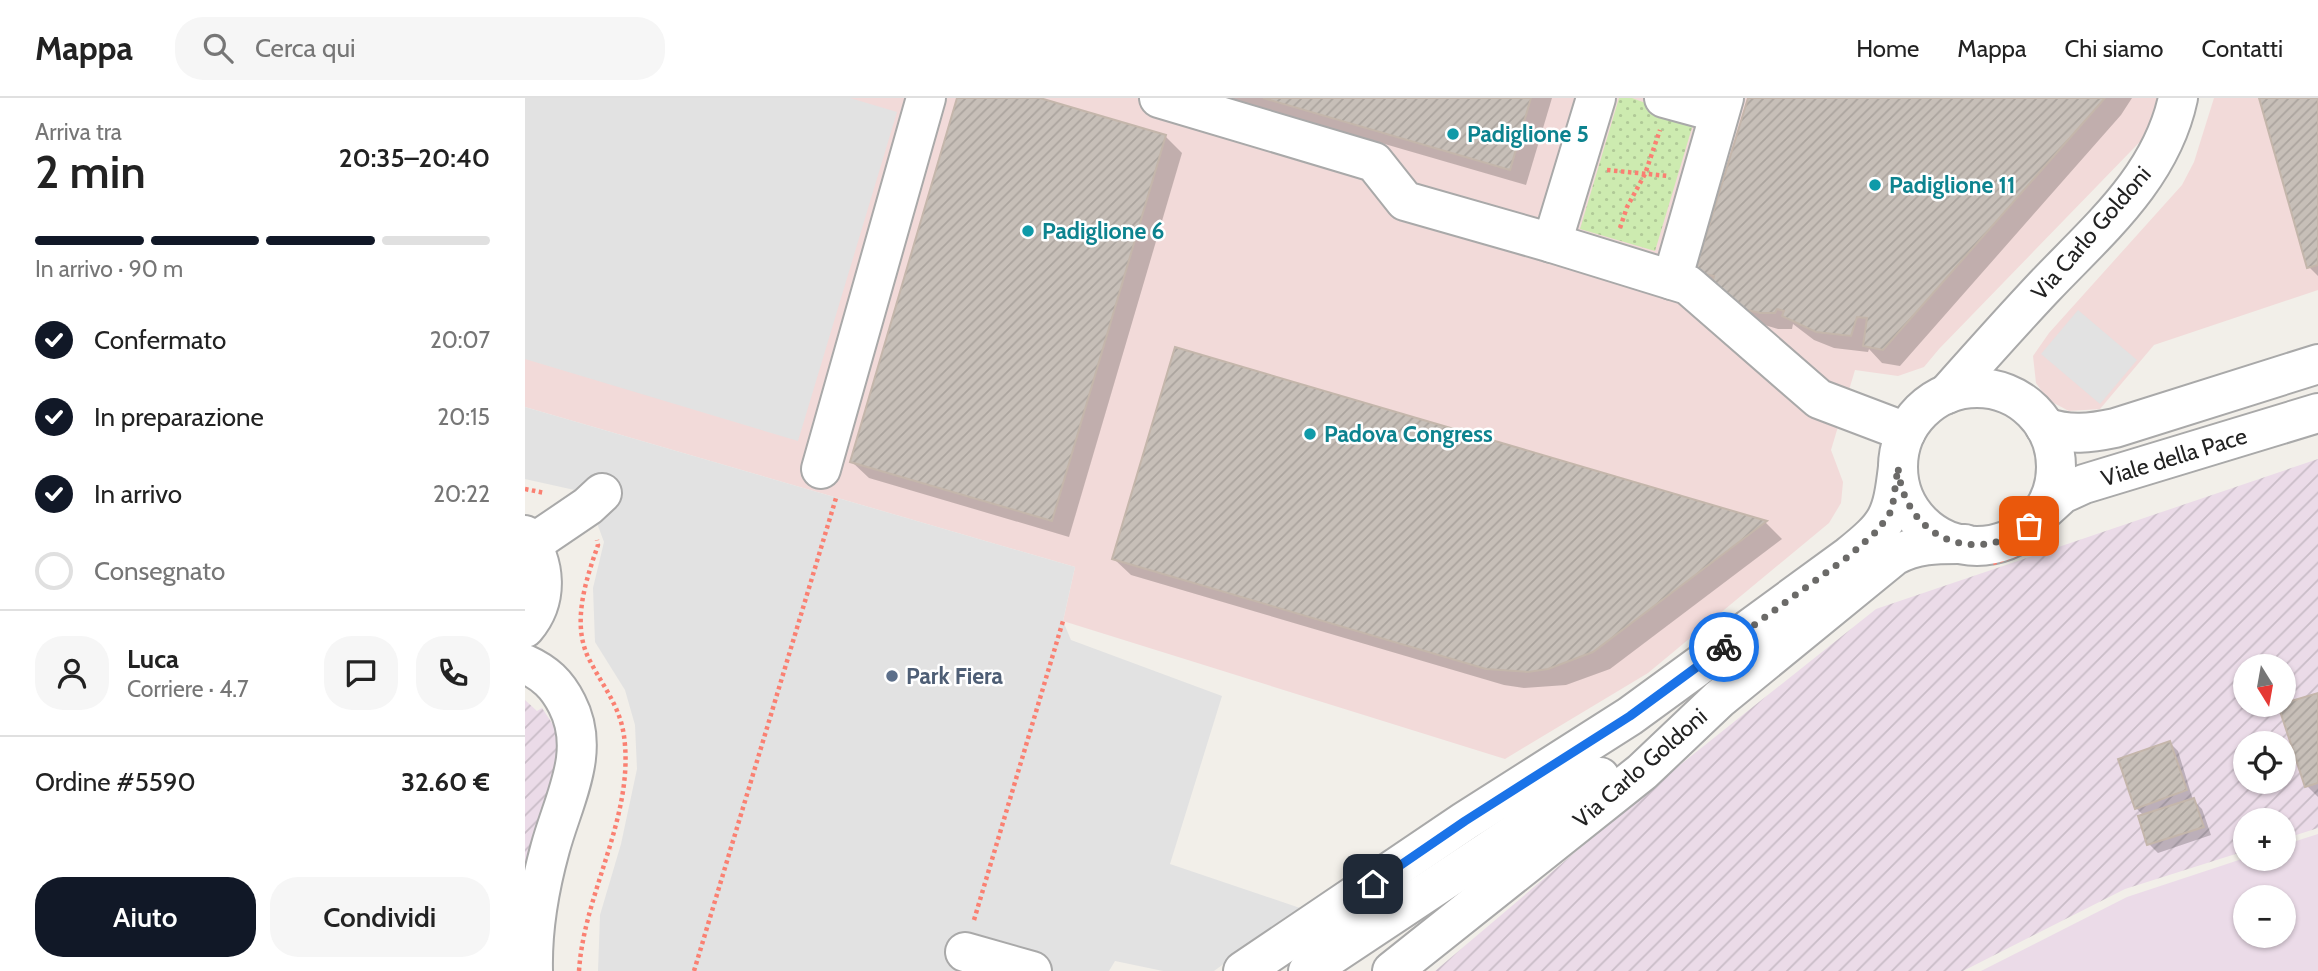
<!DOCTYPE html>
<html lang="it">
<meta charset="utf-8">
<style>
body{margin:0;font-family:Cabin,sans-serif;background:#f6f6f6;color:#222;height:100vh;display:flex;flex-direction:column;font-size:26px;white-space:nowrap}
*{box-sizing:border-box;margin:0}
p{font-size:23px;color:#767676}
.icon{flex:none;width:38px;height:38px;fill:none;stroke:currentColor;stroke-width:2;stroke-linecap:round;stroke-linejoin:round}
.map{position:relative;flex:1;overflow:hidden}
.side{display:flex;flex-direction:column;background:#fff;width:525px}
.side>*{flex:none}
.needle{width:46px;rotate:169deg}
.controls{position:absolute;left:1708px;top:556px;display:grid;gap:14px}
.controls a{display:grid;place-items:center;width:63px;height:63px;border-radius:50%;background:#fff;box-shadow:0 2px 5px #0004;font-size:35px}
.pin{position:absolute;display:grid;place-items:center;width:60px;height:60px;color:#fff;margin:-30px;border-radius:14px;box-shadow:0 4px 10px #0006}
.courier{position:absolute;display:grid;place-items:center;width:70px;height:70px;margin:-35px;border:5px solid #1a73e8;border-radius:50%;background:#fff;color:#222;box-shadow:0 2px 9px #0007}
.headline em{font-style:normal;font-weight:600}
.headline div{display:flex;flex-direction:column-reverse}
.headline{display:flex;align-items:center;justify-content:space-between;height:119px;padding:0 35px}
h1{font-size:46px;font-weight:600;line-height:52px}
.bar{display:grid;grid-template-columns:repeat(4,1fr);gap:10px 7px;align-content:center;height:84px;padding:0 35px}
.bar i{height:9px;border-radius:5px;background:#e0e0e0}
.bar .active{background:#111827}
.bar p{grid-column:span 4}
.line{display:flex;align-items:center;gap:18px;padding:0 35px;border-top:2px solid #e0e0e0}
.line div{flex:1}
.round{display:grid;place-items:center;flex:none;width:74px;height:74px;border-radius:28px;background:#f6f6f6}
ol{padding:0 35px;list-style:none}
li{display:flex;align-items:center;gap:21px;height:77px}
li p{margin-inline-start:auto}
li .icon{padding:7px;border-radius:50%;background:#111827;color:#fff;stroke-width:4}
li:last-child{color:#767676}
li i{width:38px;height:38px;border:4px solid #e0e0e0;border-radius:50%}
.primary-button{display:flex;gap:14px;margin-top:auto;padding:14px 35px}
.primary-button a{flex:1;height:80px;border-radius:28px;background:#111827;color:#fff;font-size:28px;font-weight:600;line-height:80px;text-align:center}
.primary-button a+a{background:#f6f6f6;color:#222}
header{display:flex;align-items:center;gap:42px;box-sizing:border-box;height:98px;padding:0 35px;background:#fff;border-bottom:2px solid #e0e0e0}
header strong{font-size:33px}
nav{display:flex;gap:38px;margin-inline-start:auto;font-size:24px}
.search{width:490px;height:63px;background:#f6f6f6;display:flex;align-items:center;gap:18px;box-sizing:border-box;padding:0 24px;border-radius:28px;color:#767676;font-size:26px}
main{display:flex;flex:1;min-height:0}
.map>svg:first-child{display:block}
.commercial{fill:#f2dad9}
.industrial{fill:url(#industrial-furrows);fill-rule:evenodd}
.railway{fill:#ebdbe8;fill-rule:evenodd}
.grass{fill:url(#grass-dots)}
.parking{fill:#e2e2e2}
.shadow{fill:#0003}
.building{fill:url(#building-hatch);stroke:#c4b6ab;stroke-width:2}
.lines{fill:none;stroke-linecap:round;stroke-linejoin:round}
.minor-casing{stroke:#a9a9a9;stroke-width:42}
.path{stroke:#fa8072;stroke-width:4.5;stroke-dasharray:3.5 3.5;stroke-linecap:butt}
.minor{stroke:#fff;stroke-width:38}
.done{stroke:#6b6a68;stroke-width:7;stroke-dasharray:0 12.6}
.route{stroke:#1a73e8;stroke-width:9}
.culture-dot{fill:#0f9aa8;stroke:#fff;stroke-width:2.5}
.service-dot{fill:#5c6f8a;stroke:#fff;stroke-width:2.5}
.labels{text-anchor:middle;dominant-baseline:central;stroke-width:5;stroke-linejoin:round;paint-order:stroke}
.culture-label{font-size:23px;font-weight:bold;fill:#0d838f;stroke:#fff;text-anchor:start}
.street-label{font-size:23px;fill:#222;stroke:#fff}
.service-label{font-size:23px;font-weight:bold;fill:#4e5e75;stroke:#fff;text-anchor:start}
</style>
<header>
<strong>Mappa</strong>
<div class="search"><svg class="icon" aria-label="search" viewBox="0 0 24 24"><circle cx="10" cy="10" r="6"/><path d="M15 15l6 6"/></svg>Cerca qui</div>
<nav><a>Home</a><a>Mappa</a><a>Chi siamo</a><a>Contatti</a></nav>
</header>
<main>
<section class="side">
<div class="headline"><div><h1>2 min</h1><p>Arriva tra</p></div><em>20:35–20:40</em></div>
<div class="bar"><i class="active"></i><i class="active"></i><i class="active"></i><i></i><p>In arrivo · 90 m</p></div>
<ol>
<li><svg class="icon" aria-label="check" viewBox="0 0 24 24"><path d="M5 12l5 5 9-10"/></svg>Confermato<p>20:07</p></li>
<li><svg class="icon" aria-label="check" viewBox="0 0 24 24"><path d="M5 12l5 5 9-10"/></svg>In preparazione<p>20:15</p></li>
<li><svg class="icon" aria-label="check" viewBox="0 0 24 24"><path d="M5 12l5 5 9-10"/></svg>In arrivo<p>20:22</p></li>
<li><i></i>Consegnato</li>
</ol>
<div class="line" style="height:126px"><a class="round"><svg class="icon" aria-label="person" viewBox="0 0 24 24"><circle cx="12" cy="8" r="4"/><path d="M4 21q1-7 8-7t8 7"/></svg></a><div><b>Luca</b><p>Corriere · 4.7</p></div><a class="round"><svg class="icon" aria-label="chat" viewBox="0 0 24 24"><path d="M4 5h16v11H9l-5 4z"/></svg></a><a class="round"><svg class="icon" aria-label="phone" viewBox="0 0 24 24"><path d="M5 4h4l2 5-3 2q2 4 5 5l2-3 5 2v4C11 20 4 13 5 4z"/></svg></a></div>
<div class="line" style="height:91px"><div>Ordine #5590</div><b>32.60 €</b></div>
<div class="primary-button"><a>Aiuto</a><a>Condividi</a></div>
</section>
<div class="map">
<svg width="1793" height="873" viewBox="0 0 1793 873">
<defs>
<pattern id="industrial-furrows" width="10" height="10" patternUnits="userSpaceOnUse" patternTransform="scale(1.75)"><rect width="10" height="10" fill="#ebdbe8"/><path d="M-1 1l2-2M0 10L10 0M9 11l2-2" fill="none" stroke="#c9bcc7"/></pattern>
<pattern id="grass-dots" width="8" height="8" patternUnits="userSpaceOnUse" patternTransform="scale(1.75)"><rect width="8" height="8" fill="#cdebb0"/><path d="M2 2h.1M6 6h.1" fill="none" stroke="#b0c997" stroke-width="1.8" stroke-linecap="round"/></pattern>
<pattern id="building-hatch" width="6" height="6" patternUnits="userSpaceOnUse" patternTransform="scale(1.75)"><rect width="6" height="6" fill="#c7bfb8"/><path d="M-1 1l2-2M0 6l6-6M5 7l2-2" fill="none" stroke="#aba49e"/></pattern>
</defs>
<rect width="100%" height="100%" fill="#f2efe9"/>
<g class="commercial">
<polygon points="0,0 1649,0 1639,19 1414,251 1399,269 1373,278 1330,272 1306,352 1318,384 1316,405 1304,425 1123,575 980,661 538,523 550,469 0,309"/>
<polygon points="1689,0 1793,0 1793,192 1629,247 1575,311 1544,313 1523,302 1511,285 1508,258 1524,235 1657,87 1669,64"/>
</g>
<g class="industrial">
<path d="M1793,361v369l-34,11v-18h-39v30l-120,38 -162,82h-528l216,-183 225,-179zM1720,569h39v38h-39zM1720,646h39v38h-39z"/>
<polygon points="0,602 12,613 17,610 29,628 35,658 0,776"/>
</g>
<path class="railway" d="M1793,736v137h-337l146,-74 118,-39 39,1v-14zM1720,800h39v38h-39z"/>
<polygon class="grass" points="1094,0 1107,0 1169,23 1130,153 1055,131"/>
<g class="parking">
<polygon points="0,0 325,0 372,14 273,343 0,261"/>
<polygon points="1553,212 1612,262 1575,306 1516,256"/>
<polygon points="0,309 550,469 538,523 546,542 697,598 645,766 775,810 689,873 638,873 590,863 584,873 73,873 75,817 96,746 112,671 110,627 100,592 70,544 68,490 79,444 69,417 54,393 0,381"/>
</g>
<g class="shadow">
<polygon points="434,0 509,0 640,38 657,55 544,439 344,380 327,364"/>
<polygon points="701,0 1027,0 1001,87"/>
<polygon points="1224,0 1607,0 1596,17 1375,268 1357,265 1344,251 1343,254 1309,250 1289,242 1268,226 1267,231 1253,231 1216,220 1172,173"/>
<polygon points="1736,0 1793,0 1793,178 1784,169"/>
<polygon points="651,251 1241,425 1257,441 1085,571 1041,587 999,590 979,587 606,477 589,461"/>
<polygon points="1793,597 1793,699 1782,688"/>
<polygon points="1645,645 1653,653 1668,702 1677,711 1686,737 1633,755 1624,746 1619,718 1611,710"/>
</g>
<g class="building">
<polygon points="432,0 515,0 641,37 527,423 325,364"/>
<polygon points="738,0 1006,0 985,72"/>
<polygon points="1223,0 1580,0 1358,252 1338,248 1342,220 1332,219 1326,238 1291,234 1257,218 1259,213 1252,211 1250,215 1235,215 1218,211 1185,195 1189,178 1170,174"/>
<polygon points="1734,0 1793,0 1793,167 1782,170"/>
<polygon points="650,249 1242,423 1068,554 1023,571 1003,574 961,571 587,461"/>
<polygon points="1793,595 1793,685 1780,689 1753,607"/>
<polygon points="1645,643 1662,692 1610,711 1593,661"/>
<polygon points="1669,700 1679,729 1622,747 1613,718"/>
</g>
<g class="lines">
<defs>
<g id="minor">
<polyline points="634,0 849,64 880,103 1027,145 1071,0"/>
<polyline points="1139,0 1194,15"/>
<polyline points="1027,145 1163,187 1294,301 1381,334"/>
<polyline points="1147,182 1199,0"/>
<circle cx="1452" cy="369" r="79"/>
<path d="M1422,296c32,-36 64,-72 97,-107 54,-57 117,-109 134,-189"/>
<path d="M1520,329c24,9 46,6 70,1l203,-64"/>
<polyline points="296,371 401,0"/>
<polyline points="1514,417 1537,396 1559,386 1793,315"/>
<path d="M0,437c21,28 24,65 0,93"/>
<polyline points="7,446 63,408 77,395"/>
<path d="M0,566c20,9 32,20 42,40 25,48 -4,96 -17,145 -11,40 -18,80 -17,122"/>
<polyline points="440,854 507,873"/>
<path d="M718,873l222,-150 165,-105 219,-160c40,-32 43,-39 49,-89"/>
<polyline points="783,873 1075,679"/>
<path d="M867,873l250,-199 77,-73 175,-143c23,-13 46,-12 71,-12"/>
</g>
</defs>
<use href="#minor" class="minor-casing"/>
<g class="path">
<polyline points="1082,72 1143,78"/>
<polyline points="1095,130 1102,109 1120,76 1135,32"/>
<polyline points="0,391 20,395"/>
<polyline points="1468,465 1509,451"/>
<polyline points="449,822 538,523"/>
<path d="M54,873c5,-79 56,-155 45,-235 -4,-30 -22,-51 -35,-77 -18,-36 -3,-79 9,-114l-1,-5"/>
<polyline points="169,873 311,400"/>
</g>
<use href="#minor" class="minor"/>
</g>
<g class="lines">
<path class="done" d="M1199,549l125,-91 29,-26 14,-20 6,-43c6,70 75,100 131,59"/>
<polyline class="route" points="848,786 940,723 1105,618 1199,549"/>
</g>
<g class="culture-dot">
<circle cx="928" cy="36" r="7"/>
<circle cx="1350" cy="87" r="7"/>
<circle cx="503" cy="133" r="7"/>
<circle cx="785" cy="336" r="7"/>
</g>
<circle class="service-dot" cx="367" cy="578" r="7"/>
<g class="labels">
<g class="culture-label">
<text x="942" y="36">Padiglione 5</text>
<text x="1364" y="87">Padiglione 11</text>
<text x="517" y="133">Padiglione 6</text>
<text x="799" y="336">Padova Congress</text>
</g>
<g class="street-label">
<text transform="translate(1566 135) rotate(-49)">Via Carlo Goldoni</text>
<text transform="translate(1649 359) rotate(-17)">Viale della Pace</text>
<text transform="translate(1115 670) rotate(-41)">Via Carlo Goldoni</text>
</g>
<g class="service-label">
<text x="381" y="578">Park Fiera</text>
</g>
</g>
</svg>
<div class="controls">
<a><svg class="needle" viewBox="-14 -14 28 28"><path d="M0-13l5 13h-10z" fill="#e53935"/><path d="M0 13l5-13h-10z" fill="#767676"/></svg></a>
<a><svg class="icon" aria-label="locate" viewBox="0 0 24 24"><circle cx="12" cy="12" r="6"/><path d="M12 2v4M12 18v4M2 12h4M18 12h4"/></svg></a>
<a>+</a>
<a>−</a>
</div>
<div class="pin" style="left:1504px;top:428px;background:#ea580c"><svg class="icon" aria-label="bag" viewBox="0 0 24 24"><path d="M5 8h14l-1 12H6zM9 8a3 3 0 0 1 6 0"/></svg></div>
<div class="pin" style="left:848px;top:786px;background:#1f2937"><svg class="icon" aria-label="home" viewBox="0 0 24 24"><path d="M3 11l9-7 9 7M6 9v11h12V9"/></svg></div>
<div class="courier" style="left:1199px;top:549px"><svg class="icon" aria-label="bike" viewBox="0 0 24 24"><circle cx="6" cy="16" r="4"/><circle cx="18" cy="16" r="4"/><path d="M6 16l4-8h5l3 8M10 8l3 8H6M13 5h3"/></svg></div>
</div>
</main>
